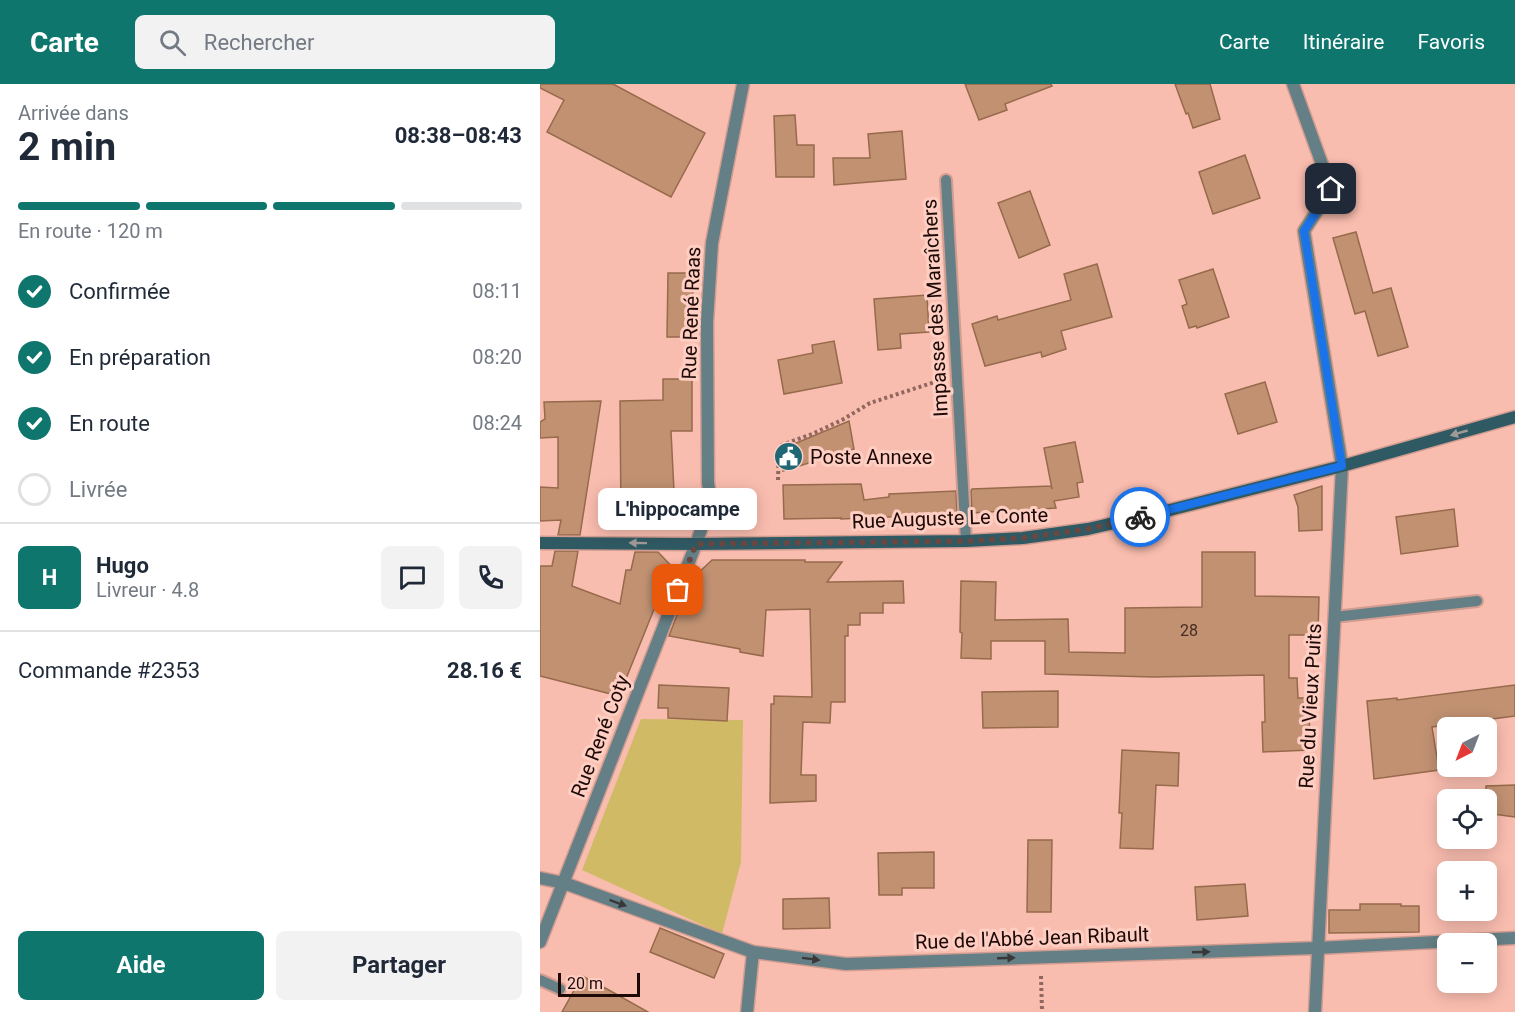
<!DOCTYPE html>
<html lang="fr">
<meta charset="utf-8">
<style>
body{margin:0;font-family:Roboto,sans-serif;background:#f2f2f3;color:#1f2937;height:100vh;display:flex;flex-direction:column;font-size:22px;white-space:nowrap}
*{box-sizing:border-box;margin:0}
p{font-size:20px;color:#747a83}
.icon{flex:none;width:33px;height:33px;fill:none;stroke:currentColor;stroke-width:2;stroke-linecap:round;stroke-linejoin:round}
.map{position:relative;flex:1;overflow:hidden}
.panel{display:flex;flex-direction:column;background:#fff;width:540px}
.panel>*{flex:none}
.needle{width:39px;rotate:222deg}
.controls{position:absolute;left:897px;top:633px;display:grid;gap:12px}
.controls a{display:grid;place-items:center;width:60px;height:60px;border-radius:9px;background:#fff;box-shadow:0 3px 15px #0003;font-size:30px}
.scale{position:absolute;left:18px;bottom:15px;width:82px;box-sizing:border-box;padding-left:6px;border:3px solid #1d0906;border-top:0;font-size:16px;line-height:21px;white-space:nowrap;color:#1d0906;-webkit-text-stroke:4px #ffcec2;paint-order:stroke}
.pin{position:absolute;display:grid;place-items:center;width:51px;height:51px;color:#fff;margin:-26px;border-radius:12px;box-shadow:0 3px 9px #0006}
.courier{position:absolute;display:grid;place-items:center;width:60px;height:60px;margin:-30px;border:4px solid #1a73e8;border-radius:50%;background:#fff;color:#222;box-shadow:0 2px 8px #0007}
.bubble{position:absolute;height:42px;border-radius:9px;background:#fff;box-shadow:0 3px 15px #0003;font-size:20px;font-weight:700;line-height:42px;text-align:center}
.overview em{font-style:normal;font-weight:700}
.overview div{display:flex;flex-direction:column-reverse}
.overview{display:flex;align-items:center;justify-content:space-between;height:102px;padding:0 18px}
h1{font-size:39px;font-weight:700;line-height:45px}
.bar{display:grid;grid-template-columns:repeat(4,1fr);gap:9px 6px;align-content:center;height:72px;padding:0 18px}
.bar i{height:8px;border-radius:4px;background:#e0e1e3}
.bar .selected{background:#0f766e}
.bar p{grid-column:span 4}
.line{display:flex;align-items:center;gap:15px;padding:0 18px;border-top:2px solid #e0e1e3}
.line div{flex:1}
.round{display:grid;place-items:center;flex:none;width:63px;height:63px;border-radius:9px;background:#f2f2f3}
ol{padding:0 18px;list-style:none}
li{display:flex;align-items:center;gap:18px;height:66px}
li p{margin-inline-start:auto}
li .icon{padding:6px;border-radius:50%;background:#0f766e;color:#fff;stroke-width:4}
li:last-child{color:#747a83}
li i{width:33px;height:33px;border:3px solid #e0e1e3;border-radius:50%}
.cta{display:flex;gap:12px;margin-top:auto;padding:12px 18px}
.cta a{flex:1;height:69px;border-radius:9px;background:#0f766e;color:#fff;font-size:24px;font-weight:700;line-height:69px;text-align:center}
.cta a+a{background:#f2f2f3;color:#1f2937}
header{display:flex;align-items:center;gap:36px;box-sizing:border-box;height:84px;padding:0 30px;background:#0f766e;color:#fff}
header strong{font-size:28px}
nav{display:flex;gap:33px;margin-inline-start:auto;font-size:21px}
.search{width:420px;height:54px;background:#f2f2f3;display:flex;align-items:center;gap:15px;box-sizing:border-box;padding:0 21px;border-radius:9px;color:#747a83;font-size:22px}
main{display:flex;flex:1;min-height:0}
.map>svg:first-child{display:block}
.green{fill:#d1ba66}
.building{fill:#c19172;stroke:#976a4c;stroke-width:1.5}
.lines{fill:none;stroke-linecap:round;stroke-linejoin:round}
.lane-casing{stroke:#d19d91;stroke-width:14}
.street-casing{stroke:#d19d91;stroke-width:15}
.secondary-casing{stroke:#d19d91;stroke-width:15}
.path{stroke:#90675e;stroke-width:4;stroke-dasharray:3 3;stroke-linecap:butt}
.lane{stroke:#647f85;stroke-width:10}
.street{stroke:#647f85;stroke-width:12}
.secondary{stroke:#2f5963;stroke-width:12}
.oneway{fill:#a19997}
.oneway2{fill:#393839}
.done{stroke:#6a4841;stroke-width:6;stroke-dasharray:0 10.8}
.route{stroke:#1a73e8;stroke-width:8}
.labels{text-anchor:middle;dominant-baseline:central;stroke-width:6;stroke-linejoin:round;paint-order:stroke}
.number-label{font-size:16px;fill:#462b21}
.street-label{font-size:20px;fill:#1d0906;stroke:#ffcec2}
.poi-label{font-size:20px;fill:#1d0906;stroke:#ffcec2;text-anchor:start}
</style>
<header>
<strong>Carte</strong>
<div class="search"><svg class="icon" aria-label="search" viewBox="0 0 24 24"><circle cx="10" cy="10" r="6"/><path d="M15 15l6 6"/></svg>Rechercher</div>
<nav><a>Carte</a><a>Itinéraire</a><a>Favoris</a></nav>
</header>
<main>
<section class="panel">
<div class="overview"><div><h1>2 min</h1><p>Arrivée dans</p></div><em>08:38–08:43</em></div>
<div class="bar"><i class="selected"></i><i class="selected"></i><i class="selected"></i><i></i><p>En route · 120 m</p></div>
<ol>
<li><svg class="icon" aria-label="check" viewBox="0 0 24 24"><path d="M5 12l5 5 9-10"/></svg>Confirmée<p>08:11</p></li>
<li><svg class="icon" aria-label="check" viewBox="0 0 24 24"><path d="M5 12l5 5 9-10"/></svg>En préparation<p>08:20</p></li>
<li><svg class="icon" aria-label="check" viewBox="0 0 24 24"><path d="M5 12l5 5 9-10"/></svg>En route<p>08:24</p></li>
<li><i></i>Livrée</li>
</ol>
<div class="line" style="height:108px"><b class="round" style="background:#0f766e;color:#fff">H</b><div><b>Hugo</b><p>Livreur · 4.8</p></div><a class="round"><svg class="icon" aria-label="chat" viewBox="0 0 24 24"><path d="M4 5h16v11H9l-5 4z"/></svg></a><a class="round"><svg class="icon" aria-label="phone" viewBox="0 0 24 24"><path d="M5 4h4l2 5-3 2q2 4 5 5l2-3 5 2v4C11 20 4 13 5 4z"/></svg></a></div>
<div class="line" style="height:78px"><div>Commande #2353</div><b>28.16 €</b></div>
<div class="cta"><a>Aide</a><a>Partager</a></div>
</section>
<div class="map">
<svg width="975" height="928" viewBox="0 0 975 928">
<rect width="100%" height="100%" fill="#f9bdaf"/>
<polygon class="green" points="101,635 203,636 201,778 182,850 42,786"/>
<g class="building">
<polygon points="0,0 73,0 165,49 131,113 7,48 24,16 0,4"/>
<polygon points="425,0 511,0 512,2 465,20 467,26 439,36"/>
<polygon points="635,0 670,0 680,35 653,44 648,29 646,30"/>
<polygon points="255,31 257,61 274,61 274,93 236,93 234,32"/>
<polygon points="362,47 366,95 294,101 293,74 330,74 328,50"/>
<polygon points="705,71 720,114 673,130 659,88"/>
<polygon points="490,107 510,161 479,174 458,119"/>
<polygon points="816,148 833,209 851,204 868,263 838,272 825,227 815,230 793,154"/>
<polygon points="557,180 572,233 521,247 526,265 502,273 501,268 445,282 432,240 457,232 458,236 531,216 524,190"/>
<polygon points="673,185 689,233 657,244 656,242 649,244 642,222 647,220 639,196"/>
<polygon points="128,189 153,189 152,253 127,253"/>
<polygon points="387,211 389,248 360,250 361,264 338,266 334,215"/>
<polygon points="294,257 302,299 244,310 238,276 273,269 272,261"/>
<polygon points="123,295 152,295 152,347 131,347 134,407 155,406 157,432 156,435 81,435 80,317 123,316"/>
<polygon points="725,298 737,338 698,350 685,310"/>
<polygon points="61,317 40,451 18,451 21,436 0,437 0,403 18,404 18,353 0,354 0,338 5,335 4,318"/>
<polygon points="309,337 314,365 243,387 242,365"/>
<polygon points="535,358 543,398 537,399 539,413 514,417 516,424 432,429 431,407 432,405 511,402 512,405 504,364"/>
<polygon points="321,400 324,416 349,413 349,410 416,407 417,430 301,435 301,434 244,435 243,401"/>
<polygon points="782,402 782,446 759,447 758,423 754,411"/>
<polygon points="914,425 918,462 861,470 856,433"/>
<polygon points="15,467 38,467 32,502 80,520 86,486 91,486 95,468 118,468 136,487 122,524 123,503 79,612 0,592 0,482 12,482"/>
<polygon points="662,468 715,468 715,512 779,513 778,551 749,551 749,594 757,594 758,614 769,614 770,666 723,668 722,638 725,638 724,591 613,593 505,590 505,557 451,557 451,575 421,574 422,549 420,548 421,497 456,498 455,536 528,535 529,568 585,569 585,524 662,523"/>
<polygon points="172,476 265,476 265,478 302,478 287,498 363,497 364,519 343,519 343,529 320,529 320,541 308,541 308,552 305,552 305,618 291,618 290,639 263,638 261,691 276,691 276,717 230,719 231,620 234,620 234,612 272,613 270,525 226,526 223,572 200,568 200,565 129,552 150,497"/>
<polygon points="119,601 189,604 187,637 128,634 128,624 118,624"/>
<polygon points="975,601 975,632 892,643 899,686 834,695 827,617 857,614 857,616"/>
<polygon points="518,607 518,643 443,644 442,608"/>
<polygon points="582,666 639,669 638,702 616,701 613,765 580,764 582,729 579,729"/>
<polygon points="975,701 975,733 946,729 946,702"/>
<polygon points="488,756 512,756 511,828 487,828"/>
<polygon points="394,768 394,804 362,804 362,811 339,811 338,769"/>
<polygon points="705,800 708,832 657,836 655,803"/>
<polygon points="289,814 290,844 243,845 243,815"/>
<polygon points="820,820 861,820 861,822 879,822 879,848 789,849 789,826 820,826"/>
<polygon points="120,844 184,870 174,894 110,868"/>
<polygon points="42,892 67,905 108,928 22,928"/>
</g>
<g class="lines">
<defs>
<g id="lane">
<polyline points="406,96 426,457"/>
<polyline points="794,533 937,517"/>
<polyline points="0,896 20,905"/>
</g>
<g id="street">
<polyline points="753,0 791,105 764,147 802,382 775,928"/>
<polyline points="0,794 24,799 213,868 306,880 777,864 975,854"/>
<polyline points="0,858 156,460 171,417 168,399 167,238 172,159 203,0"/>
<polyline points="207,928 213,868"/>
</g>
<polyline id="secondary" points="0,459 156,460 426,457 483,454 548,445 626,427 802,382 975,333"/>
</defs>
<use href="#lane" class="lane-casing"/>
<use href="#street" class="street-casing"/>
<use href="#secondary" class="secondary-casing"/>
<g class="path">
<polyline points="238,396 239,362 272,350 302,336 330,319 398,297"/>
<polyline points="501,892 502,928"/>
</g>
<use href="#lane" class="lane"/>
<use href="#street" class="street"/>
<use href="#secondary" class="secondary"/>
</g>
<defs><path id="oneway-solid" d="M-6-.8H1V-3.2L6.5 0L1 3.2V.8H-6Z" transform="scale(1.5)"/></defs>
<g class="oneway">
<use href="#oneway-solid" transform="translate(919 349) rotate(164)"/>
<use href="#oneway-solid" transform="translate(98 459) rotate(-179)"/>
</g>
<g class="oneway2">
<use href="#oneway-solid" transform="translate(78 819) rotate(20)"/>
<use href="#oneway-solid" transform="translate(661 868) rotate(-2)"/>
<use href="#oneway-solid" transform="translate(466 874) rotate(-2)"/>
<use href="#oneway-solid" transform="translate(271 875) rotate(7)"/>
</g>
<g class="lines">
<polyline class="done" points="138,506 156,460 426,457 483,454 548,445 600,433"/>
<polyline class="route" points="600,433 802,382 764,147 791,105"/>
</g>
<defs>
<symbol id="civic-disc" viewBox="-11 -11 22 22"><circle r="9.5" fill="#206775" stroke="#ffcec2"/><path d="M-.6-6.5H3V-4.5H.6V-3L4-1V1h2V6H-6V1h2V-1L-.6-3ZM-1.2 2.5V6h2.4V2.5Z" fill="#fff"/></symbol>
</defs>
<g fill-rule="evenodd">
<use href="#civic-disc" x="232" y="356" width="33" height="33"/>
</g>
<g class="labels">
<g class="number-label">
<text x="649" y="546">28</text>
</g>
<g class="street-label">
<text transform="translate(395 224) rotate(-93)">Impasse des Maraîchers</text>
<text transform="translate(151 229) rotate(-88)">Rue René Raas</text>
<text transform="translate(410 434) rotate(-2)">Rue Auguste Le Conte</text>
<text transform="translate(770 622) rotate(-87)">Rue du Vieux Puits</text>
<text transform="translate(60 652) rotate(-69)">Rue René Coty</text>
<text transform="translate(492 854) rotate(-2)">Rue de l'Abbé Jean Ribault</text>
</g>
<g class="poi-label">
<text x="270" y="373">Poste Annexe</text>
</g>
</g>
</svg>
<div class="controls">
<a><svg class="needle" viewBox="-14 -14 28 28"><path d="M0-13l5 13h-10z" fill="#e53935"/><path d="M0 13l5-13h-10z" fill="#747a83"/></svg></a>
<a><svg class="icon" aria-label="locate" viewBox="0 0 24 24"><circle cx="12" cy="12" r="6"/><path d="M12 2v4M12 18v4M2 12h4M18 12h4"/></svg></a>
<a>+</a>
<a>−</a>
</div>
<div class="scale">20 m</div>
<div class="pin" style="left:138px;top:506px;background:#ea580c"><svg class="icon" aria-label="bag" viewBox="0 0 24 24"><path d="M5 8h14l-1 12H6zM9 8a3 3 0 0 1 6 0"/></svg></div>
<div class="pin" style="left:791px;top:105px;background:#1f2937"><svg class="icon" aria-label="home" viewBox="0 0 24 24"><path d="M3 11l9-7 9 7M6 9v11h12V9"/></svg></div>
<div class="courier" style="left:600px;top:433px"><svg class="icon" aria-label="bike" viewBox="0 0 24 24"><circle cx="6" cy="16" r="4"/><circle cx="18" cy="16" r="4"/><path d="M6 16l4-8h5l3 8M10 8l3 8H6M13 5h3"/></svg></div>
<div class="bubble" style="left:58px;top:404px;width:159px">L'hippocampe</div>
</div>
</main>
